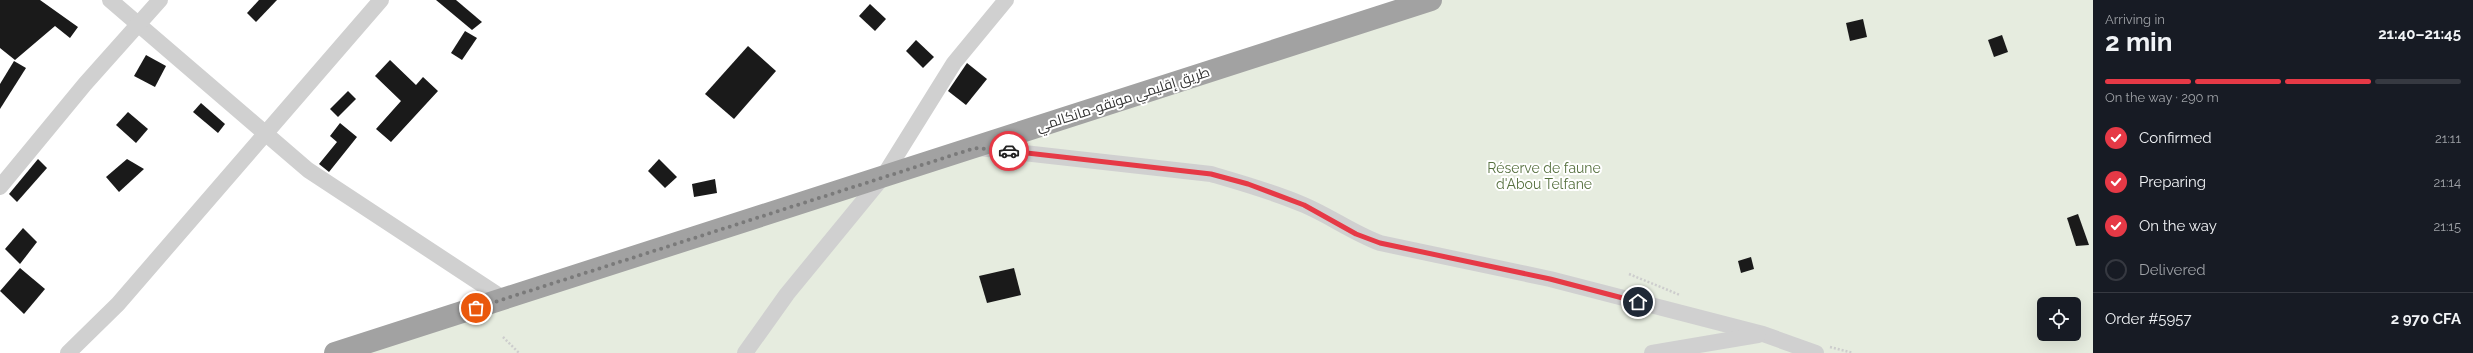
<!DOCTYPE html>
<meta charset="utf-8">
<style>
body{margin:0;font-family:Raleway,Cairo,sans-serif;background:#20242c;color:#f1f3f6;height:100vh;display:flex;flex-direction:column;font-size:15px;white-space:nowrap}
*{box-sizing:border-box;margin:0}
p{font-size:13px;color:#9ea1a6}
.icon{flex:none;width:22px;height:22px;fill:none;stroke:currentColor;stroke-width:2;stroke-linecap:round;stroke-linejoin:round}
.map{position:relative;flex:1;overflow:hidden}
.panel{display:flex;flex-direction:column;background:#171b24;width:380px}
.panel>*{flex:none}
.fabs{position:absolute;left:2037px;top:297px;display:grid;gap:8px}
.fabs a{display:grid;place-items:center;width:44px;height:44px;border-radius:6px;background:#171b24;box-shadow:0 4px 16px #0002;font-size:20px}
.pin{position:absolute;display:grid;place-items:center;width:34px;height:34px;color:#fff;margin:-17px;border:2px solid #fff;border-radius:50%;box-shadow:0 1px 4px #0007}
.courier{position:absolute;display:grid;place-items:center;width:40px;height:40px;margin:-20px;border:3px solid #e63946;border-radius:50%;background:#fff;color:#222;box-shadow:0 1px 5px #0007}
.headline em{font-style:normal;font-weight:700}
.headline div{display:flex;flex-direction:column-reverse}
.headline{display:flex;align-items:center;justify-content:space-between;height:68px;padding:0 12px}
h1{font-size:26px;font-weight:700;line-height:30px}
.bar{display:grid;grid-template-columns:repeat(4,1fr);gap:6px 4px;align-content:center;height:48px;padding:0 12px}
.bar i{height:5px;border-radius:3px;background:#363941}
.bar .selected{background:#e63946}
.bar p{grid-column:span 4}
.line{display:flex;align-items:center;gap:10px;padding:0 12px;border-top:1px solid #363941}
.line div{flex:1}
ol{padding:0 12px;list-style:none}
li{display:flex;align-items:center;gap:12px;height:44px}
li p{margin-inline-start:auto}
li .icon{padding:4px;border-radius:50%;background:#e63946;color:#fff;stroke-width:4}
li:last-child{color:#9ea1a6}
li i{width:22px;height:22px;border:2px solid #363941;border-radius:50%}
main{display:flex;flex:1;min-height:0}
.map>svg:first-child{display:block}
.green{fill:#e6ecdf;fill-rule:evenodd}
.building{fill:#1a1a1a}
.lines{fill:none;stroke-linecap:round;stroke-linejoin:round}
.path{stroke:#cdcdcd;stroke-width:2.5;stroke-dasharray:2 2;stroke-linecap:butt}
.minor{stroke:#d0d0d0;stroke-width:16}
.trunk{stroke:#a2a2a2;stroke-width:22}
.done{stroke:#7a7a7a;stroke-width:4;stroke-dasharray:0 7.2}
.route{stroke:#e63946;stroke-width:5}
.labels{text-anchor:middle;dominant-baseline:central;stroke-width:4;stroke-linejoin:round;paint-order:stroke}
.street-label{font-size:14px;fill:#333;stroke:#fff}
.park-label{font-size:14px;fill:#56703f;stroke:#fff}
</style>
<main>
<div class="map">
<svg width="2093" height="353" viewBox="0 0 2093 353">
<rect width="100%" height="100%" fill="#fff"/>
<path class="green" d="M1431,0h662v353h-1758zM2044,304h30v30h-30z"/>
<g class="building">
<polygon points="0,0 40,0 78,27 70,38 55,26 15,60 0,48"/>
<polygon points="259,0 277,0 256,22 247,13"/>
<polygon points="436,0 456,0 482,22 472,30"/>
<polygon points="870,4 886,19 875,31 859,16"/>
<polygon points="1863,19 1867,37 1850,41 1846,23"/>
<polygon points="465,31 477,38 462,60 451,53"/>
<polygon points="2002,35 2008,52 1994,57 1988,40"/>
<polygon points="916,40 934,57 923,68 906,51"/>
<polygon points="748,46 776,71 734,119 705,94"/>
<polygon points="146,55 166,66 155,87 134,76"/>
<polygon points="390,60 416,85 423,77 438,91 391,142 376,129 401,101 375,76"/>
<polygon points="14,61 26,68 0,109 0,84"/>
<polygon points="967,63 987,79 966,105 948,91"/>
<polygon points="348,91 356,99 338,117 330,109"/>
<polygon points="201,103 225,124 218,133 193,112"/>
<polygon points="128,112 148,129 136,143 116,125"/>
<polygon points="340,123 357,137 329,172 319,164 337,142 330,136"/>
<polygon points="38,159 47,168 17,202 9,194"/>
<polygon points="127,159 144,169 119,192 106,177"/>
<polygon points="659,159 677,177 665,188 648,171"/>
<polygon points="715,179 717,193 694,197 692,184"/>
<polygon points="2078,214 2089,245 2076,246 2067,218"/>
<polygon points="23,228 37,242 20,264 5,249"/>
<polygon points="1751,257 1754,269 1741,273 1738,261"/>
<polygon points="20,268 45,289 24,314 0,291"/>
<polygon points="1014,268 1021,295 987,303 979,276"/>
</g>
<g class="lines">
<g class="path">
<polyline points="1629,274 1680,295"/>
<polyline points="503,337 519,353"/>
<polyline points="1830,347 1853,353"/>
</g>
<g class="minor">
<polyline points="110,0 308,170 504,299"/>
<path d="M979,148l232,26c31,9 63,18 93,31 26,11 49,28 76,38l170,36 213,55 53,19"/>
<polyline points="0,187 85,84 160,0"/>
<polyline points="68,353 118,304 381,0"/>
<polyline points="745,353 787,294 883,177 954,63 1006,0"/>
<polyline points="1652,353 1758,335"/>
</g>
<polyline class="trunk" points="335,353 1431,0"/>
</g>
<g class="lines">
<polyline class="done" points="476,308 975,148 1009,151"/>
<polyline class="route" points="1009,151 1211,174 1248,184 1304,205 1356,234 1380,243 1550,279 1638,302"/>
</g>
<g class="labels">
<g class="street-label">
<text transform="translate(1123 99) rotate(-18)">طريق إقليمي مونقو-مانكالمي</text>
</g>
<g class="park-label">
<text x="1544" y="168">Réserve de faune<tspan x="1544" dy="16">d'Abou Telfane</tspan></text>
</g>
</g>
</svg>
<div class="fabs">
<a><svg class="icon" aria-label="locate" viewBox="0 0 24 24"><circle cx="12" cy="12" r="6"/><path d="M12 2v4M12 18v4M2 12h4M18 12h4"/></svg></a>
</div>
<div class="pin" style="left:476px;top:308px;background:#ea580c"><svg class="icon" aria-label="bag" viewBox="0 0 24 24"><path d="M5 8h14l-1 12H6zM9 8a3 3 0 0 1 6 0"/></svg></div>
<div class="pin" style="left:1638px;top:302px;background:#1f2937"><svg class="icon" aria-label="home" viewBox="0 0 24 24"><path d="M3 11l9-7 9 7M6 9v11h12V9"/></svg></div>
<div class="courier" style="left:1009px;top:151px"><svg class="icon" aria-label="car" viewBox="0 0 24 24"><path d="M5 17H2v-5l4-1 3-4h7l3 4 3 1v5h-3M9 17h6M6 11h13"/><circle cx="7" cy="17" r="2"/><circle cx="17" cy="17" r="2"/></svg></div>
</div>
<section class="panel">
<div class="headline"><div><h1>2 min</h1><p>Arriving in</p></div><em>21:40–21:45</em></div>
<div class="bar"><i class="selected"></i><i class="selected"></i><i class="selected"></i><i></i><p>On the way · 290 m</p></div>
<ol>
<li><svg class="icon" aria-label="check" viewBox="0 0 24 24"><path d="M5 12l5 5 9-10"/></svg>Confirmed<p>21:11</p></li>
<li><svg class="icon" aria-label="check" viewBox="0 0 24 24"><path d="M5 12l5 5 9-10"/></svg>Preparing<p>21:14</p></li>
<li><svg class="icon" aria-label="check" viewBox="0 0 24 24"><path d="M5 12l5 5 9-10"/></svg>On the way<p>21:15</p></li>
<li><i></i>Delivered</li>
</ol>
<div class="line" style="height:52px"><div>Order #5957</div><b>2 970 CFA</b></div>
</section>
</main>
